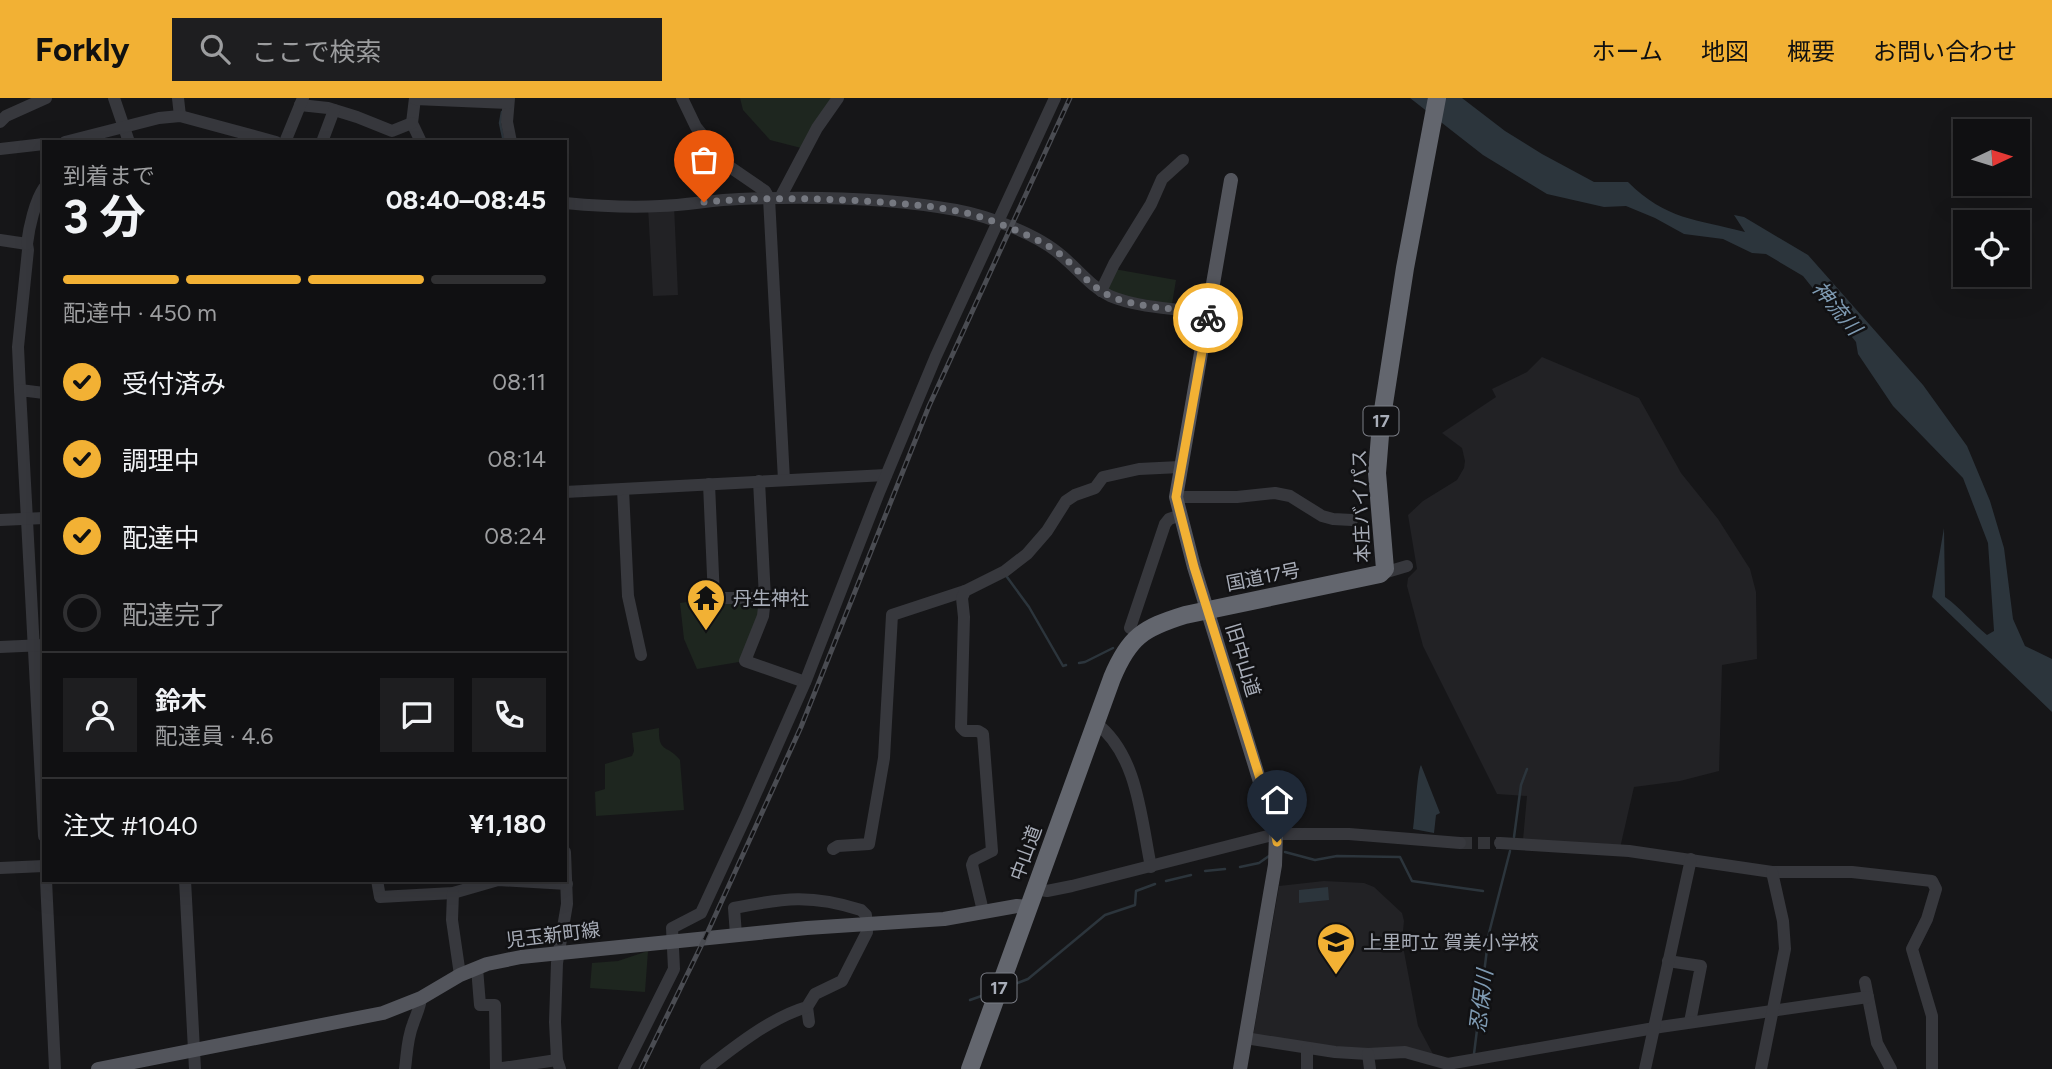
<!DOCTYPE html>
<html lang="ja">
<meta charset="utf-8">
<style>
body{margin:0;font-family:Figtree,"Noto Sans JP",sans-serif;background:#1e1e20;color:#f1f3f6;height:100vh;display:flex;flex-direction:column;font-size:26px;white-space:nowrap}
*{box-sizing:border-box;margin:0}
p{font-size:23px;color:#9c9d9f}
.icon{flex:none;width:38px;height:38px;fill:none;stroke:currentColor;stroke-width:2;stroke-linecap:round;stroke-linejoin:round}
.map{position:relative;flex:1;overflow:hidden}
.details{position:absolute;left:42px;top:42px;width:525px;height:742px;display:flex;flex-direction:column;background:#101012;border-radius:0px;box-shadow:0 7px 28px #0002,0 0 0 2px #303032}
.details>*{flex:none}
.needle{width:46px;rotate:86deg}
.controls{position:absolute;left:1953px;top:21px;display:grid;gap:14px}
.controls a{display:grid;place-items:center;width:77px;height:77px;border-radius:0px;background:#101012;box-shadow:0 7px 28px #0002,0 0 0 2px #303032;font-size:35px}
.pin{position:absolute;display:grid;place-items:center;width:60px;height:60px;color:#fff;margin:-72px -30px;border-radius:50% 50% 50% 0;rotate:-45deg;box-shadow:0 0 7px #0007}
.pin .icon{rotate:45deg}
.courier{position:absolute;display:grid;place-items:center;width:70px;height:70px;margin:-35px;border:5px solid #f2b134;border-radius:50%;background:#fff;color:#222;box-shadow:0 2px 9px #0007}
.summary em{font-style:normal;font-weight:700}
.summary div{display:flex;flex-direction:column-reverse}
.summary{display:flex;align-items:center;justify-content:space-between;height:119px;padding:0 21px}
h1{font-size:46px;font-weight:700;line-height:52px}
.bar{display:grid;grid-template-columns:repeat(4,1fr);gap:10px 7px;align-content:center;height:84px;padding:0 21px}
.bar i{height:9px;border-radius:5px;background:#303032}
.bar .current{background:#f2b134}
.bar p{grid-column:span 4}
.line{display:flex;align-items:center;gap:18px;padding:0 21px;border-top:2px solid #303032}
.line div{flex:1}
.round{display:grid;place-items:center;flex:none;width:74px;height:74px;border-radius:0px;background:#1e1e20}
ol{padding:0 21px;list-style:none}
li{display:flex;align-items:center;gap:21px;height:77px}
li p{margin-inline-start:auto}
li .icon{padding:7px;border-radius:50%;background:#f2b134;color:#111;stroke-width:4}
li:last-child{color:#9c9d9f}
li i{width:38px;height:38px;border:4px solid #303032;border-radius:50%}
header{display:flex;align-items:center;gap:42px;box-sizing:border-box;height:98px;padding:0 35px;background:#f2b134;color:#111}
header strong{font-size:33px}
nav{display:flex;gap:38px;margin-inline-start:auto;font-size:24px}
.search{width:490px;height:63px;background:#1e1e20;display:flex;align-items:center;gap:18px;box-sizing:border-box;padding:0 24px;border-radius:0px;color:#9c9d9f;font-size:26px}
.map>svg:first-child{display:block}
.built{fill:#222225}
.green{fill:#1e261f}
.water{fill:#2c353c}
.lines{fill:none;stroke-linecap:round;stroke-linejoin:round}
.stream{stroke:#2c353c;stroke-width:2.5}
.minor-tunnel{stroke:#333438;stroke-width:12;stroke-dasharray:12 6;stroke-linecap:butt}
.minor{stroke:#37383d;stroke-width:12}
.major{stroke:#53555c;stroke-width:14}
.highway{stroke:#63666e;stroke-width:18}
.rail-casing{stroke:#4a4c52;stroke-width:5}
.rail{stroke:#111113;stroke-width:2.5;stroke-dasharray:8;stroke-linecap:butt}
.done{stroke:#757880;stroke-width:7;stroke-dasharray:0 12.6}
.route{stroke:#f2b134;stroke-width:9}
.labels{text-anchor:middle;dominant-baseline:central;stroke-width:5;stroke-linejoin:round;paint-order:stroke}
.shield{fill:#111113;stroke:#7b7e86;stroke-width:2}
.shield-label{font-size:18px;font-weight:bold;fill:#a8adb8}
.street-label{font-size:19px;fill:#a8adb8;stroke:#111113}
.poi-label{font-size:19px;fill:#a8adb8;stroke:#111113;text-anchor:start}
.water-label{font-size:21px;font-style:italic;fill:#7f9bb3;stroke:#111113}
</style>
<header>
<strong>Forkly</strong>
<div class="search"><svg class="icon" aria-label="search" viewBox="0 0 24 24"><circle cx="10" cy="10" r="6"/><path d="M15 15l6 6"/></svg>ここで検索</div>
<nav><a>ホーム</a><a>地図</a><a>概要</a><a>お問い合わせ</a></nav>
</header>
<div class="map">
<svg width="2052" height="971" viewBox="0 0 2052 971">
<rect width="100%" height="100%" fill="#161618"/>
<g class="built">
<polygon points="674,107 678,197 653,198 648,109"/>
<polygon points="1542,259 1639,300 1681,375 1718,421 1750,471 1756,494 1757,561 1722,567 1719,673 1680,683 1634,689 1620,750 1523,742 1527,698 1497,696 1423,548 1407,488 1408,480 1417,471 1408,417 1423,403 1457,382 1464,370 1465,363 1462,350 1442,335 1496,299 1492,291 1527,274"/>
<polygon points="1324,783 1364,785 1374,789 1402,815 1404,823 1402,843 1418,928 1434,958 1369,953 1253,938 1279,788"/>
</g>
<g class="green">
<polygon points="740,0 838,0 805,51 770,42 743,12"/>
<polygon points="1114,171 1176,182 1172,206 1129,199 1107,193"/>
<polygon points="714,500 765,500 745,563 697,571 684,541 680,505"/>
<path d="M659,630c-1,26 9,16 21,32l4,50 -88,6 -1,-24 10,-3v-25l27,-8 2,-5 -2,-18z"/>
<polygon points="648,853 645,894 590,890 592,865 618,863"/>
</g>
<g class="water">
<path d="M1410,0h52l43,33 37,23 52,28h34c38,38 68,37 117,50l-11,-17 10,2 64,38 115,130 44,61 23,55 14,47 9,71 12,27 27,13v53l-120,-115 12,-69 1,69c16,11 27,26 42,38l7,-4 -6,-88 -25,-65 -70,-72 -35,-52 -2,-12 -53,-66 -37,-22 -14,-1 -29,-14 -39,-5 -29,-16 -29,-12 -22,1 -57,-13 -64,-39z"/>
<path d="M1421,667l19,48 -4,2 -2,18 -21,-4c2,-12 4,-58 8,-64z"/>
<polygon points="1328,789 1329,802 1299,805 1299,792"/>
</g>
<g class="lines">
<g class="stream">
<polyline points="502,14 500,25 504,44"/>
<polyline points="1007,479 1029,509 1063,568 1066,567"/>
<polyline points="1079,565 1085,564 1113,550"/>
<polyline points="1514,739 1521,687 1527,671"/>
<polyline points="1285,754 1315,762 1337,758 1400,759 1412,783 1483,793"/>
<polyline points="1240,769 1259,765 1269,758"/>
<polyline points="1205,773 1225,771"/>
<polyline points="1166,783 1191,777"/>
<polyline points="1010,888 1028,881 1105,817 1135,807 1136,793 1155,786"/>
<polyline points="970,902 987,896"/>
<polyline points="1474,956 1489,835 1510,753"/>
</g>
<polyline class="minor-tunnel" points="1460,745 1500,745"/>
<g class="minor">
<polyline points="114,0 129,44"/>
<polyline points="178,0 180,18"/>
<polyline points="415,0 412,25 421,44"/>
<polyline points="509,0 507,24 511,44"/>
<polyline points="682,0 696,29 727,67 765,93 769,100 784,382"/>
<polyline points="415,1 508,5"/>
<polyline points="300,7 328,10 357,19 392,33 412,25"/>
<polyline points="0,24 6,18 46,0"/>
<polyline points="65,44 159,20 180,18 276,44"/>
<polyline points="285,44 303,0"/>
<polyline points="322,44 334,12"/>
<polyline points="0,51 44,46"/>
<polyline points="780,100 817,30 838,0"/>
<path d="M565,105c32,3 64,5 95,3 27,-1 53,-6 79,-7 72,-3 146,-2 217,11 32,6 82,24 106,46 17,14 28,30 48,40 28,12 69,13 99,17"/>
<polyline points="0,142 27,146 28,152 18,249 20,292"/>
<path d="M27,146c2,-17 8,-43 17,-56"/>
<polyline points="1101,193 1114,166 1151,106 1162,81 1183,62"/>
<polyline points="44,295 20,292 44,738"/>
<polyline points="759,383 765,500 763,518 745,563 805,584"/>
<polyline points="709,386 714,500 765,500"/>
<polyline points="623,391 628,498 641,557"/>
<polyline points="565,394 886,377"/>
<polyline points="1176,399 1237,399 1275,395 1290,398 1322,418 1333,421 1352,422"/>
<polyline points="0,422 44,420"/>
<polyline points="1380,476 1407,468"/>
<polyline points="1130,530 1165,426 1169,421 1181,417"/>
<polyline points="0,549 44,547"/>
<path d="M1096,625c42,32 45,96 55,144"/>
<polyline points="1500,745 1629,753 1772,774 1852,774 1932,783 1936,791 1927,821 1912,851 1932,918 1932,971"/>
<polyline points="833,751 838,748 869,746 884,660 892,517 965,493"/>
<polyline points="0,770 44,768"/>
<polyline points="46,782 55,971"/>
<polyline points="185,782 195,971"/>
<polyline points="377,782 380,799 453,795 498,782 567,786"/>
<polyline points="1035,791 1047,793 1072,788 1276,736 1349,736 1460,745"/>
<polyline points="453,795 452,822 460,877"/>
<polyline points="983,813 972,767 974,762 992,753 983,636 978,633 965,633 961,629 964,519 962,500 965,493 1005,473 1027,456 1047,433 1066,403 1075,397 1095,390 1103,379 1139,371 1180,369"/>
<polyline points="1668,863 1701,868 1690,924"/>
<polyline points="477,870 480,907 495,907 496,971 557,962"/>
<polyline points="1865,884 1877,945 1891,971"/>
<polyline points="807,909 809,924"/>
<polyline points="1245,940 1335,954 1368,956 1405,954 1448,966 1660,929 1868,899"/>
<polyline points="1307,950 1307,971"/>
<polyline points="1368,956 1370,971"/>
<path d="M405,971c2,-15 2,-30 8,-45 3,-9 7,-16 8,-26"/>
<polyline points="560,971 557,962 555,924 557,865 567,806 565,754"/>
<polyline points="624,971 674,871 672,830 701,815 745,720 806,582 878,397 936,258 1055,0"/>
<path d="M706,971c28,-22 66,-52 101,-62l8,-13 27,-13 25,-49 -1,-17 -5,-5c-50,-16 -77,-12 -127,-2l2,27"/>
<polyline points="1645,971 1691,761"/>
<polyline points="1761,971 1785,851 1783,823 1772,774"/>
</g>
<g class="major">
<polyline points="1231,82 1176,399 1194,469 1276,736 1275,767 1240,971"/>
<polyline points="98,971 383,915 421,900 460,877 487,866 521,859 807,830 944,821 1017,808 1028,809"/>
</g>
<path class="highway" d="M970,971l142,-391c17,-41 31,-50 73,-63l195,-41 5,-5 -8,-96 4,-50 24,-155 32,-170"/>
<defs>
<polyline id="rail" points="641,971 705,840 801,629 929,308 1070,0"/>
</defs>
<use href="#rail" class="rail-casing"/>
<use href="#rail" class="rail"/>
</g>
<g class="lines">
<path class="done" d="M704,104c59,-5 117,-4 176,0 41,3 82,6 120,22 20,8 44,17 61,31 17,14 28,31 49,41 29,13 68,12 99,17l-1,5"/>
<polyline class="route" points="1208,220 1176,399 1194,469 1273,722 1277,744"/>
</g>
<defs>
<symbol id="temple-pin" viewBox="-11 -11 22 30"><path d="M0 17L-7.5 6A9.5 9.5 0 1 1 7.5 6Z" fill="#f2b134" stroke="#111113"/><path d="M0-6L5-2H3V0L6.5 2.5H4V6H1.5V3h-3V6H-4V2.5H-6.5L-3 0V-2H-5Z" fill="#111"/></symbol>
<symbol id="school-pin" viewBox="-11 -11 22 30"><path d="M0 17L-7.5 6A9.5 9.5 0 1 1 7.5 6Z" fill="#f2b134" stroke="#111113"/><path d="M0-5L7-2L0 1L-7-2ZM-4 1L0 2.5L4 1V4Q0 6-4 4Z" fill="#111"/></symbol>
</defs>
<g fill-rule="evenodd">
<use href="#temple-pin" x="684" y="478" width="44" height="60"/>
<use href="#school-pin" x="1314" y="822" width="44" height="60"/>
</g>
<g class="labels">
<g class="shield">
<rect x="1363.5" y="308.5" width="35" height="29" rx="5"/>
<rect x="981.5" y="875.5" width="35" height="29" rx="5"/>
</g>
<g class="shield-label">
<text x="1381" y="323">17</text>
<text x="999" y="890">17</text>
</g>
<g class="street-label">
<text transform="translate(1361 408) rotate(-92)">本庄バイパス</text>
<text transform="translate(1263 479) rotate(-11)">国道17号</text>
<text transform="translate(1243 562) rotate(73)">旧中山道</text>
<text transform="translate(1026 755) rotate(-70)">中山道</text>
<text transform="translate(553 837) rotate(-7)">児玉新町線</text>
</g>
<g class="poi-label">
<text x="733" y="500">丹生神社</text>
<text x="1363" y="844">上里町立 賀美小学校</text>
</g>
<g class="water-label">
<text transform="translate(1837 210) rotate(50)">神流川</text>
<text transform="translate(1481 903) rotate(-83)">忍保川</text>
</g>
</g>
</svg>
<div class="controls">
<a><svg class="needle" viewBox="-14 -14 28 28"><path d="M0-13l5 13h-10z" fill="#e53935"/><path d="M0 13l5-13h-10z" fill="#9c9d9f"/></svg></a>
<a><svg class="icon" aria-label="locate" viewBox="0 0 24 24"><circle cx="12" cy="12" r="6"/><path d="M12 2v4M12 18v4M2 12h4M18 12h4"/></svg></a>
</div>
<div class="pin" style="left:704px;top:104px;background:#ea580c"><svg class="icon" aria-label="bag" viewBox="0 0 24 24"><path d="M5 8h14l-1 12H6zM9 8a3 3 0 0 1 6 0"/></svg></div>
<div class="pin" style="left:1277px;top:744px;background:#1f2937"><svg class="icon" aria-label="home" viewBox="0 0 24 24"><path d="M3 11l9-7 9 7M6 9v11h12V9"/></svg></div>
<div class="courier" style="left:1208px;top:220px"><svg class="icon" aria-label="bike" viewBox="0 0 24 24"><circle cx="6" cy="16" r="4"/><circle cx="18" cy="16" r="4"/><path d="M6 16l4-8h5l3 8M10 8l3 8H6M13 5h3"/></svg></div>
<section class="details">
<div class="summary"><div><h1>3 分</h1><p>到着まで</p></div><em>08:40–08:45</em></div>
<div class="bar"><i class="current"></i><i class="current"></i><i class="current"></i><i></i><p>配達中 · 450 m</p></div>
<ol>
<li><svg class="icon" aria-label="check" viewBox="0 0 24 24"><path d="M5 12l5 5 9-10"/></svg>受付済み<p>08:11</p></li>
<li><svg class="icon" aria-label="check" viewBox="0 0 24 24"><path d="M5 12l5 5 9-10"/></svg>調理中<p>08:14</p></li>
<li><svg class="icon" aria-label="check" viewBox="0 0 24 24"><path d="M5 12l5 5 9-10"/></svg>配達中<p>08:24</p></li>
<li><i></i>配達完了</li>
</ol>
<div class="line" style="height:126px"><a class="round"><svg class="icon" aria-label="person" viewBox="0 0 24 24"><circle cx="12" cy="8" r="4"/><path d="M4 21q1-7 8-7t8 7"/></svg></a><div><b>鈴木</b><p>配達員 · 4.6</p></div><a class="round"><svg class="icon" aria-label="chat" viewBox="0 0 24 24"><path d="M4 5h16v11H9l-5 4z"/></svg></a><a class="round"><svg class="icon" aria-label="phone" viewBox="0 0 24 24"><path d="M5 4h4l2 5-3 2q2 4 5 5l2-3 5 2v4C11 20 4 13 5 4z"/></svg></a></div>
<div class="line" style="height:91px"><div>注文 #1040</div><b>¥1,180</b></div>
</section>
</div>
